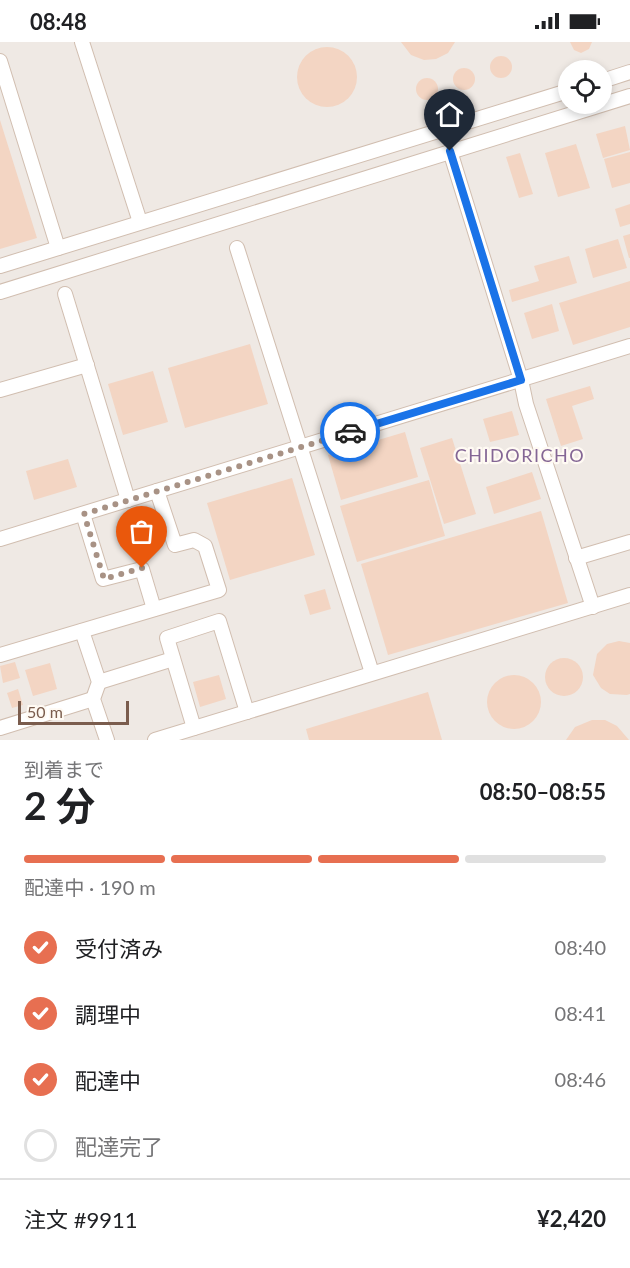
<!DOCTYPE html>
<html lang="ja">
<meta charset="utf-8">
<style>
body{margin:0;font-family:Lato,"Noto Sans JP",sans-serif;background:#f6f6f6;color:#202124;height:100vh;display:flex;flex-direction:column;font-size:22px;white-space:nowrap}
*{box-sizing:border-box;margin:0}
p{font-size:20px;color:#757577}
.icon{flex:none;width:33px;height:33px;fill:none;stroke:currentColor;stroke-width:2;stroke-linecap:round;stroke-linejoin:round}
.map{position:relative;height:698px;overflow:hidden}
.sheet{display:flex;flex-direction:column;background:#fff;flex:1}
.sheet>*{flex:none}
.buttons{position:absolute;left:558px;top:18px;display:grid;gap:12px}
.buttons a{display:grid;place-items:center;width:54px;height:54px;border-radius:50%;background:#fff;box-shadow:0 3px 9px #0003;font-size:30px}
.scale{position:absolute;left:18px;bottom:15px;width:111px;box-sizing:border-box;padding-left:6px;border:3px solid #7a5c4d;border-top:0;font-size:16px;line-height:21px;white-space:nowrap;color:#7a5c4d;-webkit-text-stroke:4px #fffaf3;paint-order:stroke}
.pin{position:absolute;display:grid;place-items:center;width:51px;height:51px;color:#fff;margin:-62px -26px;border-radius:50% 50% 50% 0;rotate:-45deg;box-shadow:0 0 6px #0007}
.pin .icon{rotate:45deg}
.courier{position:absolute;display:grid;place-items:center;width:60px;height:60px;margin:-30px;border:4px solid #1a73e8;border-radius:50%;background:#fff;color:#222;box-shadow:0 2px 8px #0007}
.headline em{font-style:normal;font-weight:700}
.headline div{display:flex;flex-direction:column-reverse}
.headline{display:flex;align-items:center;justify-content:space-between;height:102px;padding:0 24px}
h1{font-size:39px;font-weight:700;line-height:45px}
.bar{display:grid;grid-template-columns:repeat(4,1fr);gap:9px 6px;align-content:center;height:72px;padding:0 24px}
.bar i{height:8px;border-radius:4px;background:#e0e0e0}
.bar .on{background:#e76f51}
.bar p{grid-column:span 4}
.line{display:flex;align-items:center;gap:15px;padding:0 24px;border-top:2px solid #e0e0e0}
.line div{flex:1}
ol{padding:0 24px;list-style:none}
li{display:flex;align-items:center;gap:18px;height:66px}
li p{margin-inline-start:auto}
li .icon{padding:6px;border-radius:50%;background:#e76f51;color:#fff;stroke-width:4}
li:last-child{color:#757577}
li i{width:33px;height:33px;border:3px solid #e0e0e0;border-radius:50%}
.status{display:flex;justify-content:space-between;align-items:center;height:42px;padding:0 30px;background:#fff;direction:ltr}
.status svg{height:16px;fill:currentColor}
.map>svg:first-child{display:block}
.industrial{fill:#efe9e4;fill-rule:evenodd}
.building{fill:#f3d5c3}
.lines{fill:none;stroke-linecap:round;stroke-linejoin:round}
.minor-casing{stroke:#d1beb0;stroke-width:16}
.minor{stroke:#fff;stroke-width:14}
.done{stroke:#a89285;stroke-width:6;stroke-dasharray:0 10.8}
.route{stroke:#1a73e8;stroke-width:8}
.labels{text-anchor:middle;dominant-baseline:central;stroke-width:4.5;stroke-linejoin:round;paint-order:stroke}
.neighbourhood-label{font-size:18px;letter-spacing:1.5px;fill:#846695;stroke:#fffaf3}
</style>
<div class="status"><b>08:48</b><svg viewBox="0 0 49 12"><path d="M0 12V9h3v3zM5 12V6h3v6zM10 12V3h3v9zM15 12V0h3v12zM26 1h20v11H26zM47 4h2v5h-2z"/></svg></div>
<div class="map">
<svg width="630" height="698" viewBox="0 0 630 698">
<rect width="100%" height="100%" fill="#fdf6ec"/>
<path class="industrial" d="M0,0h630v698h-630zM568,28h34v34h-34z"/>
<g class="building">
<polygon points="401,0 455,0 448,11 436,17 424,18 411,13"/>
<polygon points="570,0 592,0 589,7 581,11 574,8"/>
<circle cx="327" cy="35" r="30"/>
<circle cx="501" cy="25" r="11"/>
<circle cx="464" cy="37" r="11"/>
<circle cx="427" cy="47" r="11"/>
<polygon points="0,78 37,196 0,207"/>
<polygon points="625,84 630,108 603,116 596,92"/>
<polygon points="576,102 590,146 558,155 545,111"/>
<polygon points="630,110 630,141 612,146 604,117"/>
<polygon points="520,111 533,152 519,156 506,115"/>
<polygon points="630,162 630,182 620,185 615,167"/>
<polygon points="630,192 630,216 629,216 623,194"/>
<polygon points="618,197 627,226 593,236 585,207"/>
<polygon points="569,214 577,241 512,260 509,248 539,239 534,224"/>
<polygon points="630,239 630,285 573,303 559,261"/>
<polygon points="552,262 559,289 532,297 524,271"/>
<polygon points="250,302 268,362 185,386 168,326"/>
<polygon points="153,329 168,380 123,393 108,342"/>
<polygon points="590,344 594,357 572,364 583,397 561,404 546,357"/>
<polygon points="512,369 519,393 490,400 483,377"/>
<polygon points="405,390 418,435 341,458 328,413"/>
<polygon points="452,396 476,472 444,482 420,406"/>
<polygon points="68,417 77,445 34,458 26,429"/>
<polygon points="532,430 541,457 494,472 486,445"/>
<polygon points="292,436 315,513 230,538 207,461"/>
<polygon points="429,438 445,494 357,520 340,464"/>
<polygon points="541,469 568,561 388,613 361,522"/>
<polygon points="155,485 160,502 138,508 133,491"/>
<polygon points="325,547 331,567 310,573 304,553"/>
<polygon points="619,599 630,601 630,652 627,653 610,652 601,646 593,633 597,612 607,602"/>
<circle cx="564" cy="635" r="19"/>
<polygon points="15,620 20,636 3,641 0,624"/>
<polygon points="50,621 57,647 33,654 25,628"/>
<circle cx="514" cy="660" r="27"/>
<polygon points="219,633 226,657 200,665 193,640"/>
<polygon points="18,647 23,663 12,666 7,651"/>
<polygon points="428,650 442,698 309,698 306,687"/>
<polygon points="592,678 605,678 617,684 629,698 566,698 575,685"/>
</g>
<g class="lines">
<defs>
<g id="minor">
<polyline points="82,0 140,180"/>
<polyline points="0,19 58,206"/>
<polyline points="602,39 630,30"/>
<polyline points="450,109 521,338 526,362 593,565"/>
<polyline points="237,206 372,631"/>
<polyline points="0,224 568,49"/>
<polyline points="0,250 630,54"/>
<polyline points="65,252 128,458"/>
<polyline points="0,348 87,323"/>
<polyline points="83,472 103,537 142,527 154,567"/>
<polyline points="0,497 630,304"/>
<polyline points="576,516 630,500"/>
<polyline points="82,589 99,640 93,657 107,698"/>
<polyline points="0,613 219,548 205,504 194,498 175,503 157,449"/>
<polyline points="99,640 173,617"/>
<polyline points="0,686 93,657"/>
<polyline points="194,686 167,596 219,579 247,670"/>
<polyline points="155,698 630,553"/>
</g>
</defs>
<use href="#minor" class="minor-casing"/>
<use href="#minor" class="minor"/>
</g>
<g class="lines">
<polyline class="done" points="142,526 104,537 84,472 350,390"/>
<polyline class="route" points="350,390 521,338 450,109"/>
</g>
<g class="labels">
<g class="neighbourhood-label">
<text x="520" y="413">CHIDORICHO</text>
</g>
</g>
</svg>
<div class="buttons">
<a><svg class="icon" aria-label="locate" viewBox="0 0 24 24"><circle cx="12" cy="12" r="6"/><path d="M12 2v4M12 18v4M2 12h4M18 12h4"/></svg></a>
</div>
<div class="scale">50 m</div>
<div class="pin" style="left:142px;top:526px;background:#ea580c"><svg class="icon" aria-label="bag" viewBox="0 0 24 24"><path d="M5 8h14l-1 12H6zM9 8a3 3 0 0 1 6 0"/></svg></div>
<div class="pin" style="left:450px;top:109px;background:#1f2937"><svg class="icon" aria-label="home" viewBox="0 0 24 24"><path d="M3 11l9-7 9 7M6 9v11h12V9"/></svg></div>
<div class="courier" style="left:350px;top:390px"><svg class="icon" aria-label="car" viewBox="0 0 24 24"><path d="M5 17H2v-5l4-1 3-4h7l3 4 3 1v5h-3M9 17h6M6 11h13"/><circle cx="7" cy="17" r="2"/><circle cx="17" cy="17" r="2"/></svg></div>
</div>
<section class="sheet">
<div class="headline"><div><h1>2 分</h1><p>到着まで</p></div><em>08:50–08:55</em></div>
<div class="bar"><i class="on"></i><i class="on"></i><i class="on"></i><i></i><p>配達中 · 190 m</p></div>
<ol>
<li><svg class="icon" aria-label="check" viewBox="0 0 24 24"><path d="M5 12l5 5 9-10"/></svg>受付済み<p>08:40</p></li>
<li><svg class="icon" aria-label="check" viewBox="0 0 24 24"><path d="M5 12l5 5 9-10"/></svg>調理中<p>08:41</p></li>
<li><svg class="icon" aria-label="check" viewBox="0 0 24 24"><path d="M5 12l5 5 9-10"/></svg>配達中<p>08:46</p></li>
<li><i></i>配達完了</li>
</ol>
<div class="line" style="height:78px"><div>注文 #9911</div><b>¥2,420</b></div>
</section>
